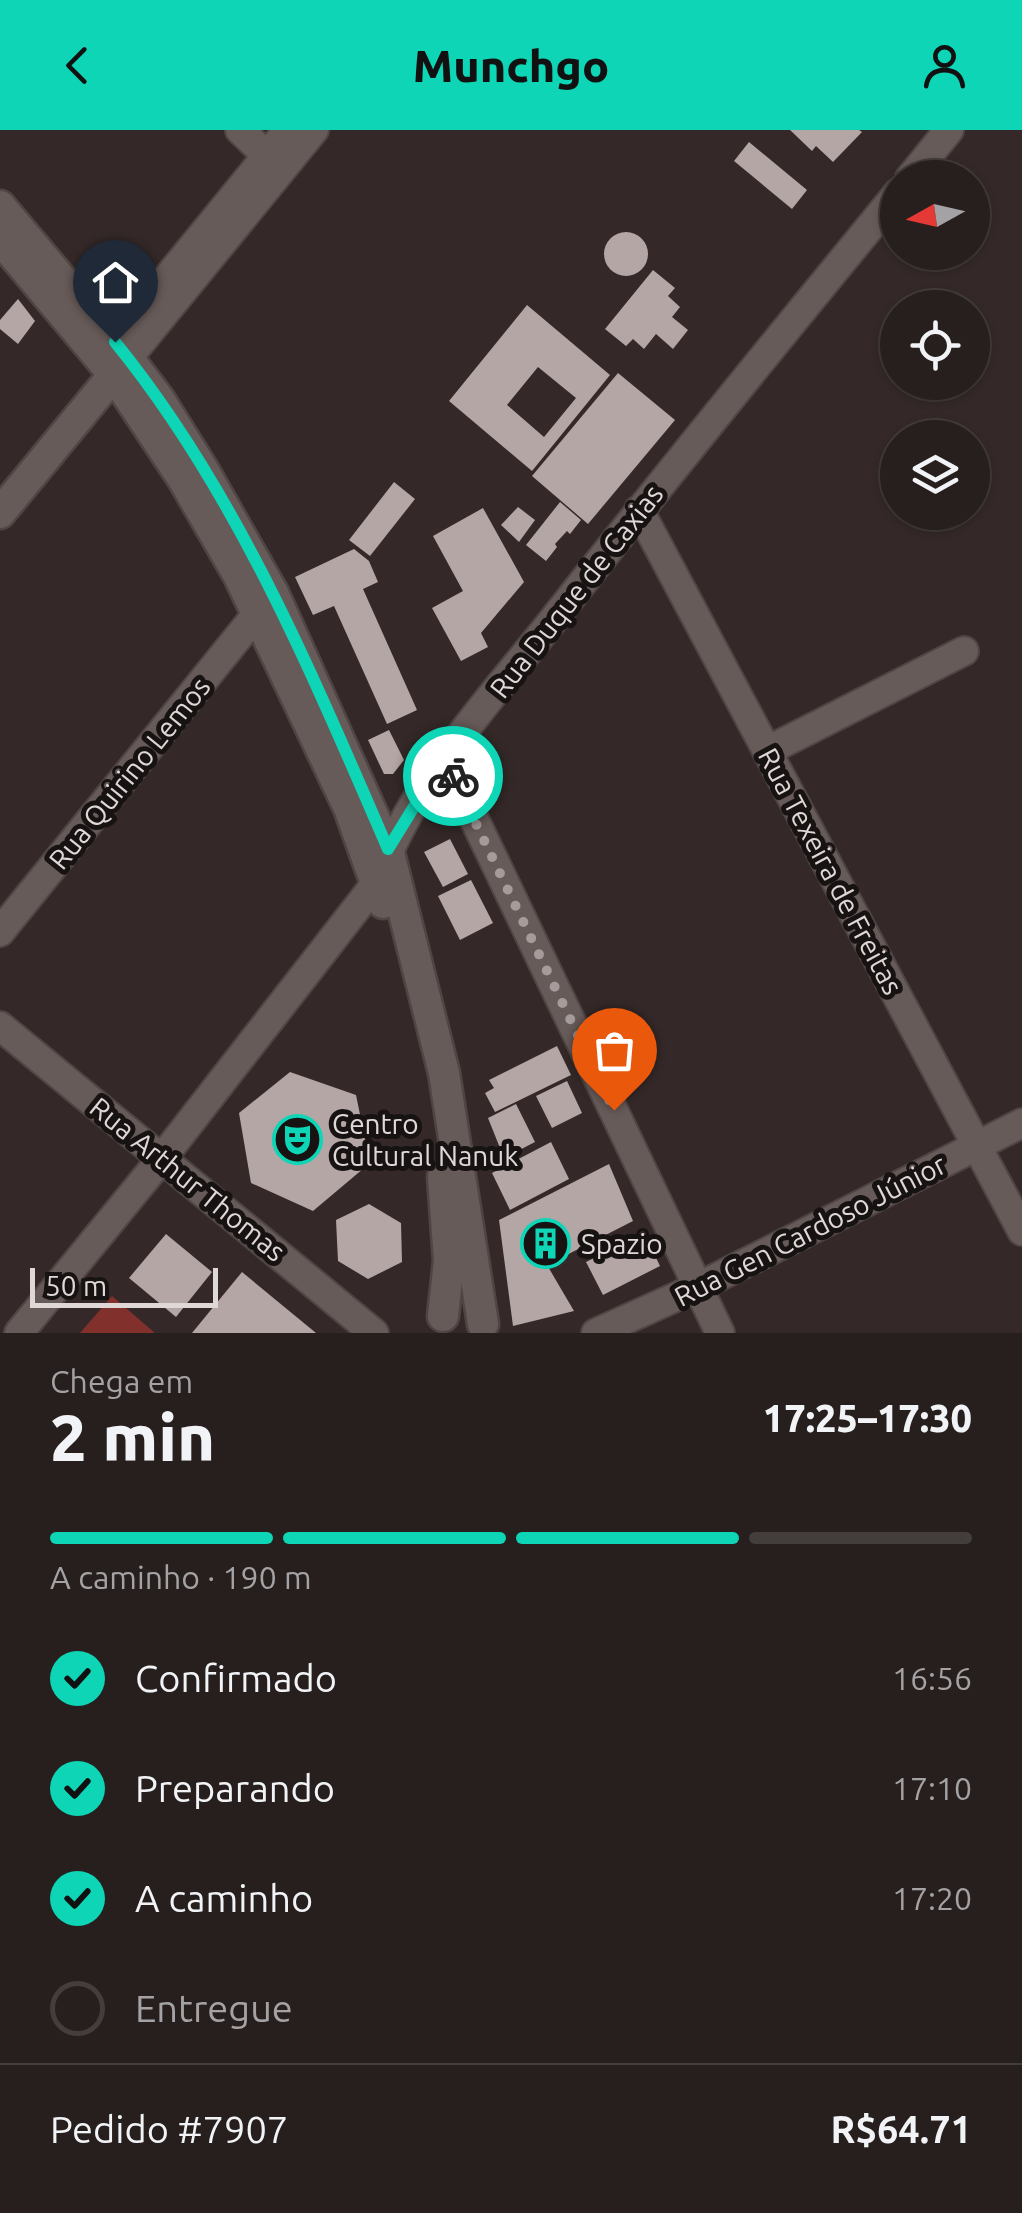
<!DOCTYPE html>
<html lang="pt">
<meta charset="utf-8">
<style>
body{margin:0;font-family:Ubuntu,sans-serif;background:#332c2b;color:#f1f3f6;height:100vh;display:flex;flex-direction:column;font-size:38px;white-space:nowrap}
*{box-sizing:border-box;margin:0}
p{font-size:32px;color:#a4a2a4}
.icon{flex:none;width:55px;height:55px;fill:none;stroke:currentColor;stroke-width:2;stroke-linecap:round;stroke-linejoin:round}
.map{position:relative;height:1203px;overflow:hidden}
.panel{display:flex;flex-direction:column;background:#271f1e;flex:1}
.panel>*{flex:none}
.needle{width:65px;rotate:262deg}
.buttons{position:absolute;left:880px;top:30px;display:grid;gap:20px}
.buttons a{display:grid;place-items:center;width:110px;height:110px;border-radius:50%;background:#271f1e;box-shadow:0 2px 8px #0004,0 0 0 2px #433d3c;font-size:50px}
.scale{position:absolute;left:30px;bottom:25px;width:188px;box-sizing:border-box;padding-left:10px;border:5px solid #e0d8d7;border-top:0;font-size:28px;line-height:35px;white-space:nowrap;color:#e0d8d7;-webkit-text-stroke:8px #181313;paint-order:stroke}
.pin{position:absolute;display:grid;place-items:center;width:85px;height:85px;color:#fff;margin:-102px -42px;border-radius:50% 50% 50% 0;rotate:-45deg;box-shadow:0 0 10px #0007}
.pin .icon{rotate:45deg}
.courier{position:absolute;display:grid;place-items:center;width:100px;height:100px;margin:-50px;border:8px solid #0dd5b5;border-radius:50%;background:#fff;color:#222;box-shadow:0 2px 12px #0007}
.summary em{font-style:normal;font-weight:800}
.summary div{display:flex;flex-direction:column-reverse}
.summary{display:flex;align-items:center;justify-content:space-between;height:170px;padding:0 50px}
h1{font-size:65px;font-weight:800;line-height:75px}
.bar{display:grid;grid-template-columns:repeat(4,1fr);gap:15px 10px;align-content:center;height:120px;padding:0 50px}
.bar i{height:12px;border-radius:8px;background:#433d3c}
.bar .on{background:#0dd5b5}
.bar p{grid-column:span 4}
.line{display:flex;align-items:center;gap:25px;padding:0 50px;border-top:2px solid #433d3c}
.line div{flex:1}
ol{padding:0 50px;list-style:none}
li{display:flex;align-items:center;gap:30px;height:110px}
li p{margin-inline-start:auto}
li .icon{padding:10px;border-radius:50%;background:#0dd5b5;color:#111;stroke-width:4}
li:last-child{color:#a4a2a4}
li i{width:55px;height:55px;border:5px solid #433d3c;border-radius:50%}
header{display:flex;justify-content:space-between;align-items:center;height:130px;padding:0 50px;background:#0dd5b5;color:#111;font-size:45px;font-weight:800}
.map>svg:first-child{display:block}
.green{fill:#82302b}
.building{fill:#b4a6a4;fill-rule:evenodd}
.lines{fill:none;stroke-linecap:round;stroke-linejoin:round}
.street-casing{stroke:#4e4544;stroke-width:32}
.secondary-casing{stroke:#4e4544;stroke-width:35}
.street{stroke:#675b59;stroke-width:28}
.secondary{stroke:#675b59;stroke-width:30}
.done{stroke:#a49b9a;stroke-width:10;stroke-dasharray:0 18}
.route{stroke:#0dd5b5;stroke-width:12}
.labels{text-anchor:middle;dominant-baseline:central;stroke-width:10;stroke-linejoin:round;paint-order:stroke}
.street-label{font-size:28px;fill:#e0d8d7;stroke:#181313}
.poi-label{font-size:28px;fill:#e0d8d7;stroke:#181313;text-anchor:start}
</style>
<header><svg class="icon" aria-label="back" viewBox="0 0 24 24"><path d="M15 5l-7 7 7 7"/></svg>Munchgo<svg class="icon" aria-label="person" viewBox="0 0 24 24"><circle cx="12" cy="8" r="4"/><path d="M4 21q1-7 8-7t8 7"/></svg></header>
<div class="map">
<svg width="1022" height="1203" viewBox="0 0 1022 1203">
<rect width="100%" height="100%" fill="#342928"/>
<polygon class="green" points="112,1166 155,1203 80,1203"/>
<g class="building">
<polygon points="790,0 859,0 862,2 833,32 816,16 812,21"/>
<polygon points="749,12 807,60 792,79 734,31"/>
<circle cx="626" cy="124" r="22"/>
<polygon points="653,140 675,158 668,166 680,177 672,187 688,200 673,219 656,204 644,219 633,209 626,216 605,199"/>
<polygon points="18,169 35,191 18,214 0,199 0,190"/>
<path d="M527,175l83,70 -78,96 -83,-70zM538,237l38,31 -32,39 -37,-32z"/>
<polygon points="618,243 675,290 588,394 532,346"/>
<polygon points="394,352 415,369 370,426 349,410"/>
<polygon points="560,372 581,390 570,404 567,401 555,414 557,417 546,431 526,415"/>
<polygon points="518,377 535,390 519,412 501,395"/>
<polygon points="483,378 524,452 481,503 488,517 461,531 432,478 463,461 433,406"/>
<polygon points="354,419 369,431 378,452 363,459 417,580 387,594 334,476 313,485 295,447"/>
<polygon points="389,600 404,630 393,644 384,644 368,610"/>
<polygon points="450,709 468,744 443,757 424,722"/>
<polygon points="471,750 493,793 460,810 438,766"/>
<polygon points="557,916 571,945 495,982 485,963 494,958 489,950"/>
<polygon points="290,942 356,965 370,1033 313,1081 251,1053 239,983"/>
<polygon points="567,951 582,983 552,998 536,966"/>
<polygon points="516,974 535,1012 504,1028 488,988"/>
<polygon points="551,1012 569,1049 510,1080 492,1043"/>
<polygon points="609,1034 633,1091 547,1135 574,1181 513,1196 499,1090"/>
<polygon points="369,1074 401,1093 402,1132 368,1149 338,1131 336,1090"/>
<polygon points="644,1103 660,1136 603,1165 586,1132"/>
<polygon points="166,1104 212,1142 176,1187 129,1148"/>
<polygon points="242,1142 316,1203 192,1203"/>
</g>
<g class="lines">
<defs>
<g id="street">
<polyline points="240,0 281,39"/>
<polyline points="910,48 949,0"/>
<polyline points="115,212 288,0"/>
<polyline points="128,228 314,0"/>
<polyline points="639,380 1022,1101"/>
<polyline points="767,621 964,521"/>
<polyline points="445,628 720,1203"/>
<polyline points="0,802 269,469"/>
<polyline points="0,896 374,1203"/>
<path d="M19,1203l144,-176 214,-275c34,-99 113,-182 177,-263 113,-144 228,-285 344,-426"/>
<polyline points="596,1203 698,1157 1022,993"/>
</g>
<g id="secondary">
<polyline points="0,76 128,228 159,269 202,338 273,463 388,719 444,943 483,1194"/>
<polyline points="0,109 114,245 183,349 239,446 349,678 383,773"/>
<polyline points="0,383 125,231"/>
<polyline points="443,1047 449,1131 443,1186"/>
</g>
</defs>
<use href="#street" class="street-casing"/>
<use href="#secondary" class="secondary-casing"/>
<use href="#street" class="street"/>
<use href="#secondary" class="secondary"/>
</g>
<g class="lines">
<polyline class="done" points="453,646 614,980"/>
<path class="route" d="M115,212c122,150 197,332 273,507l56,-91 9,18"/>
</g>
<defs>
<symbol id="theatre-ring" viewBox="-11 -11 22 22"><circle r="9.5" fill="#181313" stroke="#0dd5b5" stroke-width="1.5"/><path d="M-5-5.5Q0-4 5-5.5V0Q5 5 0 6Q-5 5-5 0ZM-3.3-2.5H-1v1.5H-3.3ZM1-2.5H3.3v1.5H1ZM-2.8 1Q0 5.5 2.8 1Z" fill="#0dd5b5"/></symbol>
<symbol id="building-ring" viewBox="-11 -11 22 22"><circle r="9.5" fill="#181313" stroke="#0dd5b5" stroke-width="1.5"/><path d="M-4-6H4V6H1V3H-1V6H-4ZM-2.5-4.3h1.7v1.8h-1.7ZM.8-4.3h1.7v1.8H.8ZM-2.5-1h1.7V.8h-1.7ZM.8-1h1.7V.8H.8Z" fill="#0dd5b5"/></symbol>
</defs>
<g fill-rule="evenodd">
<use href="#theatre-ring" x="270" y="982" width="55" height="55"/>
<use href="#building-ring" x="518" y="1086" width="55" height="55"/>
</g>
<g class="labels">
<g class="street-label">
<text transform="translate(576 461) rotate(-52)">Rua Duque de Caxias</text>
<text transform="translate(129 643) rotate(-51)">Rua Quirino Lemos</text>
<text transform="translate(831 741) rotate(62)">Rua Texeira de Freitas</text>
<text transform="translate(188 1049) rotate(39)">Rua Arthur Thomas</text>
<text transform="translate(810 1100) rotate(-27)">Rua Gen Cardoso Júnior</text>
</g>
<g class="poi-label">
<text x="332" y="993">Centro<tspan x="332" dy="32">Cultural Nanuk</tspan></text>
<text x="581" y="1113">Spazio</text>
</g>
</g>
</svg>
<div class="buttons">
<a><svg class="needle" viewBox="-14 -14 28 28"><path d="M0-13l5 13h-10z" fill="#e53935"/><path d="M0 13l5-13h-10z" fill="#a4a2a4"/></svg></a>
<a><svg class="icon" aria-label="locate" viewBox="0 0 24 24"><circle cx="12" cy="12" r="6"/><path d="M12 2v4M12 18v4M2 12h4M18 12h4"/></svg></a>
<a><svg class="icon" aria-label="layers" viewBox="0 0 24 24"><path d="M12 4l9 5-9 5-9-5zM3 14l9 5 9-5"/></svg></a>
</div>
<div class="scale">50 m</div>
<div class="pin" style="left:614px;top:980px;background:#ea580c"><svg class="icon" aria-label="bag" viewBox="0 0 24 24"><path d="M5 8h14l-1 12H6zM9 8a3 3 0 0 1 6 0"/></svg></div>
<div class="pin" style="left:115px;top:212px;background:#1f2937"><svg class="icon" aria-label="home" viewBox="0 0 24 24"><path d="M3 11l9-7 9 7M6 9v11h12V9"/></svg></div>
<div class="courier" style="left:453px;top:646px"><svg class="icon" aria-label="bike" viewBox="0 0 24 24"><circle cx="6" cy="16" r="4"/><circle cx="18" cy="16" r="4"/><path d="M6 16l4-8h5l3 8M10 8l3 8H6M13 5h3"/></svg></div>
</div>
<section class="panel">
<div class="summary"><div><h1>2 min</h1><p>Chega em</p></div><em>17:25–17:30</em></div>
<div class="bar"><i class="on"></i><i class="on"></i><i class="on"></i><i></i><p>A caminho · 190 m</p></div>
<ol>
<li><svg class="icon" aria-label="check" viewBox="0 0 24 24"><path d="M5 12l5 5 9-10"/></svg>Confirmado<p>16:56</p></li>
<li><svg class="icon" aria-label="check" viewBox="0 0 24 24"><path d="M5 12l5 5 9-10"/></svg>Preparando<p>17:10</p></li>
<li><svg class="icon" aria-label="check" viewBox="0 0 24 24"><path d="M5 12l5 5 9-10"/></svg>A caminho<p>17:20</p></li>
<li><i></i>Entregue</li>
</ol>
<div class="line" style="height:130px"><div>Pedido #7907</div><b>R$64.71</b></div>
</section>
